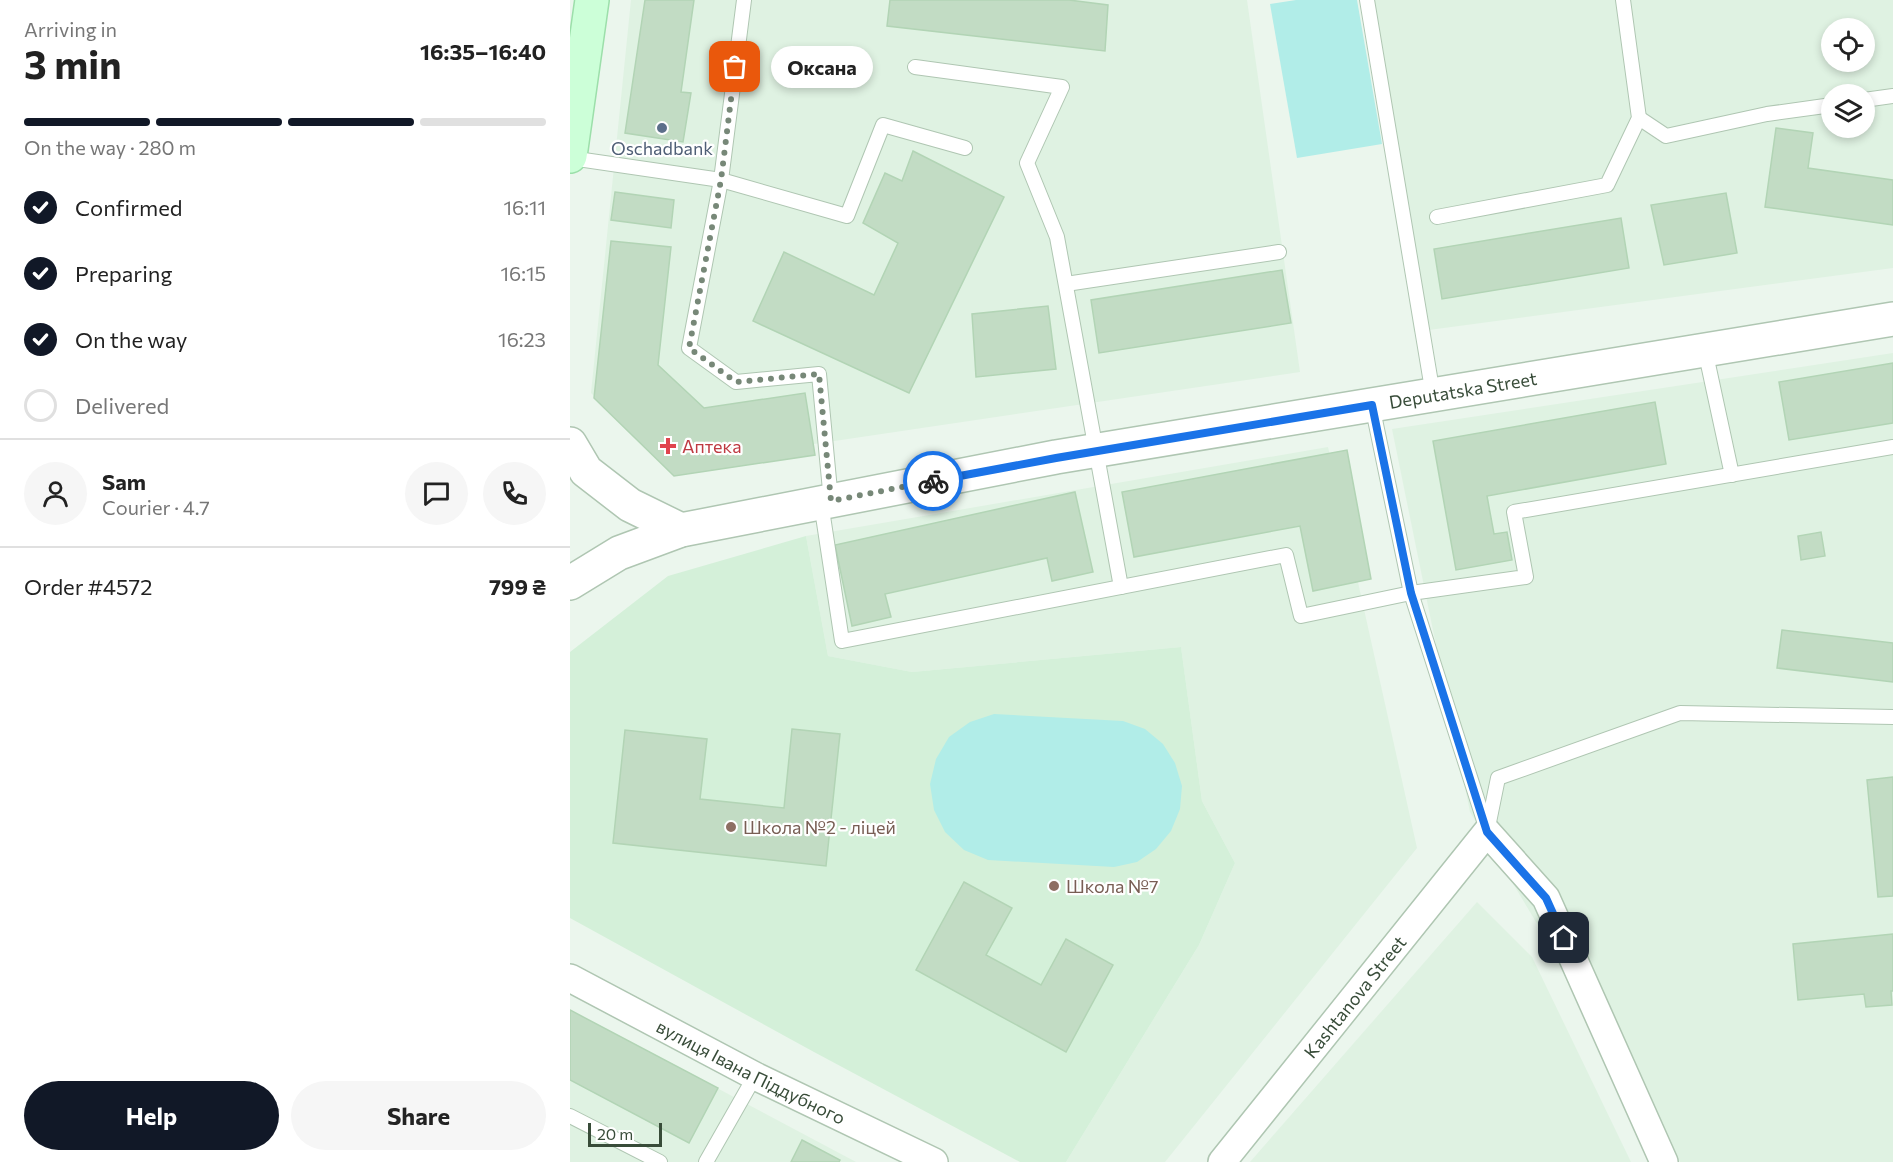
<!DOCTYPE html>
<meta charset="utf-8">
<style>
body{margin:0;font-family:Commissioner,sans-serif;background:#f6f6f6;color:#222;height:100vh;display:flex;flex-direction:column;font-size:22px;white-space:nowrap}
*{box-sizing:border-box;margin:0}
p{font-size:20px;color:#767676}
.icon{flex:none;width:33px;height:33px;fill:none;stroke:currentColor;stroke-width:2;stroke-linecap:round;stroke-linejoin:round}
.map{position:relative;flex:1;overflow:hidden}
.panel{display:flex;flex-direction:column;background:#fff;width:570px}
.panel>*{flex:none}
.tools{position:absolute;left:1251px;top:18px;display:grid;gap:12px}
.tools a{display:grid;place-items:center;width:54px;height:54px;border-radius:50%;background:#fff;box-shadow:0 3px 9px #0003;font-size:30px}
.scale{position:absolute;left:18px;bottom:15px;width:74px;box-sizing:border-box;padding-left:6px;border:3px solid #384c39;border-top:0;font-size:16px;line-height:21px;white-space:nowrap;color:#384c39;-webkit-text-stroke:4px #fff;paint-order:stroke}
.pin{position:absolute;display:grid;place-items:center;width:51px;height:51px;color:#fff;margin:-26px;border-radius:12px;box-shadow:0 3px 9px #0006}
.courier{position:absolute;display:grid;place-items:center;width:60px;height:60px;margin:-30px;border:4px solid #1a73e8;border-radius:50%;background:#fff;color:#222;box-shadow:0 2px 8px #0007}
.bubble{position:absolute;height:42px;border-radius:21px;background:#fff;box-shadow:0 3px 9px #0003;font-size:20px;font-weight:700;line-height:42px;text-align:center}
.overview em{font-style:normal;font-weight:700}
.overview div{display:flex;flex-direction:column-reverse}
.overview{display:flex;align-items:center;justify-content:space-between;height:102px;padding:0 24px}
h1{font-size:39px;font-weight:700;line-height:45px}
.bar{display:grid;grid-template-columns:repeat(4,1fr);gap:9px 6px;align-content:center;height:72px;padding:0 24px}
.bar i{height:8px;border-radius:4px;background:#e0e0e0}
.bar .active{background:#111827}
.bar p{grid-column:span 4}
.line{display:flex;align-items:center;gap:15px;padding:0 24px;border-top:2px solid #e0e0e0}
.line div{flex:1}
.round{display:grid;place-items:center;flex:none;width:63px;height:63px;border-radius:32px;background:#f6f6f6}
ol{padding:0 24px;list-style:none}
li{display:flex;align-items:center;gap:18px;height:66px}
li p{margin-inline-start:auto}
li .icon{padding:6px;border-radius:50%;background:#111827;color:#fff;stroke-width:4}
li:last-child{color:#767676}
li i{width:33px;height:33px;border:3px solid #e0e0e0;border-radius:50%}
.action{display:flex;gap:12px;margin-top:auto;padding:12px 24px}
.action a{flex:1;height:69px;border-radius:36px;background:#111827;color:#fff;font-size:24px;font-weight:700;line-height:69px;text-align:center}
.action a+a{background:#f6f6f6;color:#222}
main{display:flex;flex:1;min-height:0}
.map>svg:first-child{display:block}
.residential{fill:#dff2e2;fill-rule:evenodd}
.education{fill:#d4f0d9}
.green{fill:#b1ede8}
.building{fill:#c2dcc4;stroke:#b2d4b5;stroke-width:1.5}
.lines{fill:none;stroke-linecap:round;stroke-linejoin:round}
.service-casing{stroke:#afc6b2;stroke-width:16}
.minor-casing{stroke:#afc6b2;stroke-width:30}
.tertiary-casing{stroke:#afc6b2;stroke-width:36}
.secondary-casing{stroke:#9cdfaa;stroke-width:36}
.service{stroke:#fff;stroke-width:14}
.minor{stroke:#fff;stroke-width:27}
.tertiary{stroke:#fff;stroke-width:33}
.secondary{stroke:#ccffd8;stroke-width:33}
.done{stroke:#778878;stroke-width:6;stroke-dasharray:0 10.8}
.route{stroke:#1a73e8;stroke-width:8}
.service-dot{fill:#5c6f8a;stroke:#fff;stroke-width:2}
.health-dot{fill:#e0444e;stroke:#fff;stroke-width:2}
.education-dot{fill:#8d6e63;stroke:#fff;stroke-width:2}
.labels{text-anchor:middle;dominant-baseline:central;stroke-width:4.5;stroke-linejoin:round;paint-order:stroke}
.service-label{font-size:18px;fill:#4e5e75;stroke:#fff}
.street-label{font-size:18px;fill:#384c39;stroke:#fff}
.health-label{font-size:18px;fill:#be3a42;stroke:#fff;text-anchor:start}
.education-label{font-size:18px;fill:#785e54;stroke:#fff;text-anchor:start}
</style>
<main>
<section class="panel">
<div class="overview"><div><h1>3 min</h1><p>Arriving in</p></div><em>16:35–16:40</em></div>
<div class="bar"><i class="active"></i><i class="active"></i><i class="active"></i><i></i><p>On the way · 280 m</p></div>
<ol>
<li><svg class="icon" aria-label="check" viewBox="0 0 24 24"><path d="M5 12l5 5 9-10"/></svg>Confirmed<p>16:11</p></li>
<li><svg class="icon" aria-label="check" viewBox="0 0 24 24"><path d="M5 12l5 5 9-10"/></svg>Preparing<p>16:15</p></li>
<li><svg class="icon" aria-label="check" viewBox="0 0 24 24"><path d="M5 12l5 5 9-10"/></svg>On the way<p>16:23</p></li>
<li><i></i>Delivered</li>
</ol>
<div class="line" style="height:108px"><a class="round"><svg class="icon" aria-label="person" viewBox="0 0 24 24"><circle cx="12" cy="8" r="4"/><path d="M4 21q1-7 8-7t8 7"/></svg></a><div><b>Sam</b><p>Courier · 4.7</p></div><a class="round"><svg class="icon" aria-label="chat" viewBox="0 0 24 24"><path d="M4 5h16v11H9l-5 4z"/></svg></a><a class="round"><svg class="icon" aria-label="phone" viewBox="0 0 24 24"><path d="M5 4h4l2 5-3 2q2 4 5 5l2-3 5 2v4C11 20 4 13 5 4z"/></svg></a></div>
<div class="line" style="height:78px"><div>Order #4572</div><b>799 ₴</b></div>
<div class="action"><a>Help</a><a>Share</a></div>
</section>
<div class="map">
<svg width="1323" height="1162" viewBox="0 0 1323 1162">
<rect width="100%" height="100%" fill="#ebf6ed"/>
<g class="residential">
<polygon points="61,0 677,0 730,372 96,466 21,393"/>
<path d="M797,0h526v268l-479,64zM1262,28h32v34h-32zM1262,94h32v34h-32z"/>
<polygon points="1323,353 1323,1162 1110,1162 900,812 822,429"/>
<polygon points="758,447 847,848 595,1162 496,1162 629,945 665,863 632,801 611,647 342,672 258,656 236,536"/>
<polygon points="907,902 962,957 1061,1162 680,1162"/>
<polygon points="0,1010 286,1162 0,1162"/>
</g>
<polygon class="education" points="236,536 258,656 342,672 611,647 632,801 665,863 629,945 496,1162 450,1162 244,1052 0,918 0,652 98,576"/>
<g class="green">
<polygon points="726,0 787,0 812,144 727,158 700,4"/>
<polygon points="424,714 553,721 575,729 593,744 605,763 612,786 610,809 601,831 586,849 567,862 544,867 418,860 394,850 375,832 364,810 360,784 366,759 379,737 400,722"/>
</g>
<g class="building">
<polygon points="75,0 124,0 111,92 121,93 113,142 55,133"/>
<polygon points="320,0 499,0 538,5 535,51 317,26"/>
<polygon points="1206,128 1243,133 1238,168 1323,180 1323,225 1195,207"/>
<polygon points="343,151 434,197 339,393 183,321 214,252 304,295 328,243 293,223 315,173 332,181"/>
<polygon points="45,192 104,200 101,228 41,220"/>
<polygon points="1156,193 1167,253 1094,265 1081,205"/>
<polygon points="1051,218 1059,268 872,299 864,249"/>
<polygon points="41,241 101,247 88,365 134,408 235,393 245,455 104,476 24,398"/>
<polygon points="712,270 721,323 529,353 521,300"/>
<polygon points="478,306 486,369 406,377 402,314"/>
<polygon points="1323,363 1323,423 1219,440 1209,382"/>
<polygon points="1085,402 1096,464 917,496 924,534 937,532 942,560 886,570 863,441"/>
<polygon points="777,450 801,579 743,591 730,526 564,557 552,492"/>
<polygon points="505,492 523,572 482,581 477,558 315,594 321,617 282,626 265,545"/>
<polygon points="1251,532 1255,556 1231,560 1228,536"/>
<polygon points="1212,630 1323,643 1323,682 1207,668"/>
<polygon points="222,729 270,734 256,866 43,843 55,730 137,739 130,799 214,808"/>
<polygon points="1323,777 1323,896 1308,897 1297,780"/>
<polygon points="394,882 442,908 416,955 471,985 496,939 543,965 496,1052 346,970"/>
<polygon points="1323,934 1323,991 1321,991 1322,1005 1296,1007 1294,994 1228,1000 1223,944"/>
<polygon points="0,1010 148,1088 119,1143 0,1080"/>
<polygon points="232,1140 270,1160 269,1162 221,1162"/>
</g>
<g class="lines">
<defs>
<g id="service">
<polyline points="174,0 151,180 119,348 166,382 249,374 261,501"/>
<polyline points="797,0 863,395"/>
<polyline points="345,67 492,87 457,163 487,237 551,587"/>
<polyline points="1294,100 1323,96"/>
<polyline points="1069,118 1096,136 1197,114 1262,105"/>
<polyline points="0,158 151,180 277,216 313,125 395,148"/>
<polyline points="867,217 1037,185 1069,118 1053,0"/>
<polyline points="496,284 709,252"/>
<polyline points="1135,350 1162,475"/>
<polyline points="802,405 841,593 917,830"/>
<polyline points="251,503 272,641 716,555 731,616 841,593 956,577 944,512 1323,447"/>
<polyline points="917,832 928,778 1110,713 1323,717"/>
<polyline points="0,1116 90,1162"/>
<polyline points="136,1162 185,1076"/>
</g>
<g id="minor">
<path id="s1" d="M0,978l185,98 179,86"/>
<path id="s2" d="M652,1162l265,-330 59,66 118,264"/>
</g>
<g id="tertiary">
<polyline points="0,444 16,471 60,505 111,530"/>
<path id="s3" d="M0,583l49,-30 62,-23 375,-73 837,-138"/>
</g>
<polyline id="secondary" points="0,156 22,0"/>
</defs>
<use href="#service" class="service-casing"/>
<use href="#minor" class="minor-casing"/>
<use href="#tertiary" class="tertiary-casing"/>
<use href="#secondary" class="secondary-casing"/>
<use href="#service" class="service"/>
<use href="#minor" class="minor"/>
<use href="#tertiary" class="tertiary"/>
<use href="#secondary" class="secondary"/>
</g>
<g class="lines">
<polyline class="done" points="165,67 151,180 119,348 166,382 249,374 261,501 363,481"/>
<polyline class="route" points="363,481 486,458 802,405 841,593 917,832 976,898 994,938"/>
</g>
<circle class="service-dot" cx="92" cy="128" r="6"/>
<path class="health-dot" d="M95 437h6v6h6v6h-6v6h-6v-6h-6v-6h6z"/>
<g class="education-dot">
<circle cx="161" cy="827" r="6"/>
<circle cx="484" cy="886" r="6"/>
</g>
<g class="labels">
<g class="service-label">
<text x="92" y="148">Oschadbank</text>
</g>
<g class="street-label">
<text stroke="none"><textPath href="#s3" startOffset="918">Deputatska Street</textPath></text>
<text stroke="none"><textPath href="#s2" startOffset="212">Kashtanova Street</textPath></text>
<text stroke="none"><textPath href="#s1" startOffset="204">вулиця Івана Піддубного</textPath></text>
</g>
<g class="health-label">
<text x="112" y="446">Аптека</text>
</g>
<g class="education-label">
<text x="173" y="827">Школа №2 - ліцей</text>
<text x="496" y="886">Школа №7</text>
</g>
</g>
</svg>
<div class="tools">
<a><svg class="icon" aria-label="locate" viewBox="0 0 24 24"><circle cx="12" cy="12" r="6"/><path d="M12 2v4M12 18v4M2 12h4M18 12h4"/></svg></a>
<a><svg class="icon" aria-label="layers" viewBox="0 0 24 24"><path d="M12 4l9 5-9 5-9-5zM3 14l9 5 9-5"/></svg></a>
</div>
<div class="scale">20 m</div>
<div class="pin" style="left:165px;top:67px;background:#ea580c"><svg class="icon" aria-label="bag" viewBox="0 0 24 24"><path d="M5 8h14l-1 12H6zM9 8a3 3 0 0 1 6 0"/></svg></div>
<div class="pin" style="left:994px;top:938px;background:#1f2937"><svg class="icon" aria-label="home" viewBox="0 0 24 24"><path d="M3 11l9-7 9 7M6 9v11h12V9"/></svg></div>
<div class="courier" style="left:363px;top:481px"><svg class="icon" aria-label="bike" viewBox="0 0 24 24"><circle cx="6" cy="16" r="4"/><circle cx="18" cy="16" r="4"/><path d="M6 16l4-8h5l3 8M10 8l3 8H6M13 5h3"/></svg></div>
<div class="bubble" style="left:201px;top:46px;width:102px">Оксана</div>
</div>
</main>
